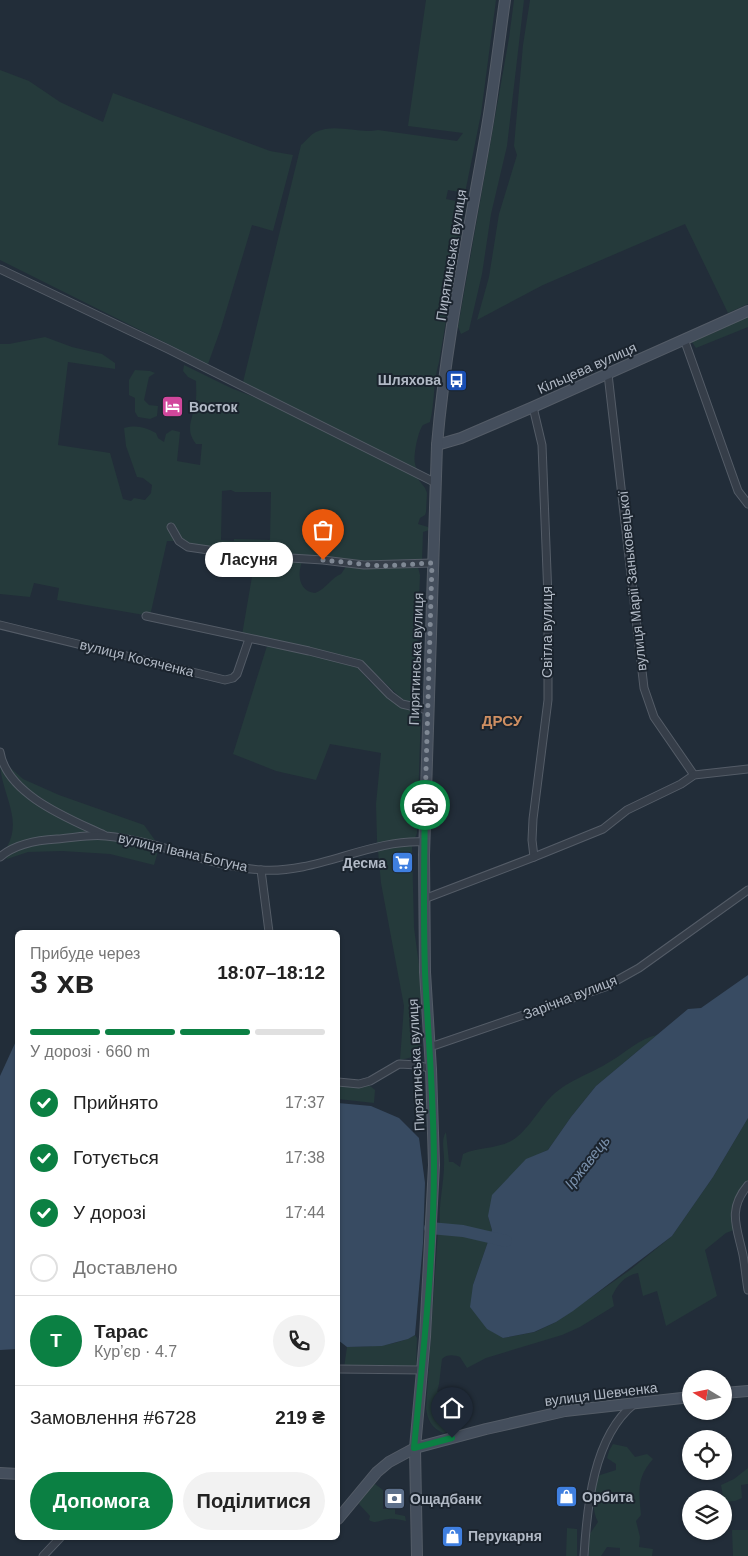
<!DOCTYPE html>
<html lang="uk">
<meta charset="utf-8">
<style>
body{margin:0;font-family:Helvetica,sans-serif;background:#f2f2f2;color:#222;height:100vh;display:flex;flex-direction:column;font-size:19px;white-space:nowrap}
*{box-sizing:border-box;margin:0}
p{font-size:16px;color:#767676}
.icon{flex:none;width:28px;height:28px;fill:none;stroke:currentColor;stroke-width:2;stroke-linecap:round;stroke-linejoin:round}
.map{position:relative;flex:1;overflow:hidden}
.panel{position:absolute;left:15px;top:930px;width:325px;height:610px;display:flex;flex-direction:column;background:#fff;border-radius:8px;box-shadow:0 1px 4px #0004}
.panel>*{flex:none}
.needle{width:32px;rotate:280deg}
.fabs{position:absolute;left:682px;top:1370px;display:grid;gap:10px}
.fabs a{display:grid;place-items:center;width:50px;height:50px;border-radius:50%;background:#fff;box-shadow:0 1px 4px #0004;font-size:25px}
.pin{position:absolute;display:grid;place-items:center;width:42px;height:42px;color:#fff;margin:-51px -21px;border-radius:50% 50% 50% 0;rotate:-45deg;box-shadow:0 0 5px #0007}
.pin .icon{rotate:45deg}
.courier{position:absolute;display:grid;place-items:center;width:50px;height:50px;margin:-25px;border:4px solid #0b8043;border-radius:50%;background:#fff;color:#222;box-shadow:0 1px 6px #0007}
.bubble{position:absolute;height:35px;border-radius:18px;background:#fff;box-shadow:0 1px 4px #0004;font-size:16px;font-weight:600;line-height:35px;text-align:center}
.summary em{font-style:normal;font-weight:600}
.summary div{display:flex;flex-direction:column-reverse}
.summary{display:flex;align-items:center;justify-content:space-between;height:85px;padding:0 15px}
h1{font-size:32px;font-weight:600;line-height:38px}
.bar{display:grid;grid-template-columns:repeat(4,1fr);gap:8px 5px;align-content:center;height:60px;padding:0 15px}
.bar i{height:6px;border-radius:4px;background:#e0e0e0}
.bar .active{background:#0b8043}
.bar p{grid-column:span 4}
.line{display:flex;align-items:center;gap:12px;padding:0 15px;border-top:1px solid #e0e0e0}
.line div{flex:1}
.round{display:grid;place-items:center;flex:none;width:52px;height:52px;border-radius:26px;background:#f2f2f2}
ol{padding:0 15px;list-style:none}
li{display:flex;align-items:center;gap:15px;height:55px}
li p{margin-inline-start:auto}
li .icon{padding:5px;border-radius:50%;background:#0b8043;color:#fff;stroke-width:4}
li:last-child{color:#767676}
li i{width:28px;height:28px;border:2px solid #e0e0e0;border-radius:50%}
.action{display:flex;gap:10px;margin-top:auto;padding:10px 15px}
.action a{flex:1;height:58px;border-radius:30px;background:#0b8043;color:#fff;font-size:20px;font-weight:600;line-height:58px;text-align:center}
.action a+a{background:#f2f2f2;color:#222}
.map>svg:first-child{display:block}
.green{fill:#253a3b;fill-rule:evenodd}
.water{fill:#384b62}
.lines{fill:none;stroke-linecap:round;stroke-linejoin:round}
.river{stroke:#384b62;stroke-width:12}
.street-casing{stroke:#545c67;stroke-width:9}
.secondary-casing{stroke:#545c67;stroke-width:12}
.street{stroke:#363e49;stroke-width:7}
.secondary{stroke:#444e5c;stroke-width:10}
.done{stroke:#7f8894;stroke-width:5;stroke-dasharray:0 9}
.route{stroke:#0b8043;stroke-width:6}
.labels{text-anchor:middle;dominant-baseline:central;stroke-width:4;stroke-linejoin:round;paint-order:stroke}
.street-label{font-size:14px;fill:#b1b9c5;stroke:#1b242e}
.poi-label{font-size:14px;font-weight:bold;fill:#b1b9c5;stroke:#1b242e;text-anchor:start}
.neighbourhood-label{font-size:15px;font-weight:bold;fill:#cf8f62;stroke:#1b242e}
.water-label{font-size:15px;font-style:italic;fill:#7a91ac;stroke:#1b242e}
</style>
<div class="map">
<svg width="748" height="1556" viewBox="0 0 748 1556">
<rect width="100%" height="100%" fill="#222d39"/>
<g class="green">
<path d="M426,0h70l-15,114 -16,79 -17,-3 -2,9 20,4 -27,159c-6,20 -4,40 -9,60l-7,3c-5,6 -10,31 -8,39 2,7 4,6 3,15l7,9 2,5 -1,19 -1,3 -5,3 -2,6 10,3 1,3 -6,2 -1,28c-78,8 -157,-5 -234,-14l-8,-5h-13l-17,75 -93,-16 2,-12 -25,-5 -4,14 -30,-3v-250h9l36,-7 27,10 30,7 13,9v6l-47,-7 -10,83 52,8 13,46 8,2 3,-3 11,2 6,-7 1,-8 -9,-7 -6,-1 -11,-31 -2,-18c13,-3 21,-1 32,5l2,5 6,4 2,-8 6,-4 8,2 -3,29 23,4 2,-21h-6c-11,-14 -4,-24 -1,-39 2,-8 1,-16 1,-24l-8,-4 -5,-6 1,-6 47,23 31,12 3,-7 -22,-11 58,-237c5,-4 10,-11 15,-13 20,-9 42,2 62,-2l79,11 6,-8 -55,-7zM231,490l4,2h36l-1,48 -36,-1v2l-13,-1 1,-49z"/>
<polygon points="514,0 524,0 507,146 491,214 482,274 469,330 461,334 458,327 509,38"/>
<polygon points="530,0 748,0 748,304 728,313 685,224 543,285 477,320 489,277 499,214 517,155 514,146 523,45"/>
<polygon points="0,70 29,81 60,102 103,122 113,93 270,151 293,155 273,231 252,225 221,328 208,364 0,260"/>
<polygon points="748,316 748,327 696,348 692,342 697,337 711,334"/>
<polygon points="135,370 150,371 155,373 149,377 144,400 149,405 158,406 157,416 150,419 138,417 135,412 135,398 129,395 129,380"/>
<path d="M255,559l47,3c-5,13 -3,29 13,31 11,-4 16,-15 26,-19l6,-9 71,2 2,8 -5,127h-7l-7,-4 -37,-35 -103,-26 -19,-2z"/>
<polygon points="267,646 355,665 371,683 398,706 421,712 417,833 412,847 414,928 420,973 421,1050 413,1057 400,1060 404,1006 381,883 377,840 376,804 381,753 330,744 316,780 276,771 233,754"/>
<path d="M0,762h4l19,17 36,16 85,30 13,18v12l-3,10 -44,-11 -48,-3 -34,1 -21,7 -4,-6c24,-31 -3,-59 -3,-91z"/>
<path d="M657,1035l-61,51 -25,31 -23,33 -22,10 -38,56 4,14 -19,55 30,53 32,-6 21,-10 74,-52 42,-34 41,-59 35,-59v71l-11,20 2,19 -13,5 -21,17 12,46 -51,30 -9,-35 -14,5 -5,-23c-14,3 -20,11 -26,23l2,10 -34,21 -18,8 -76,23 -19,10 -7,-11c-6,-2 -13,-3 -18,2l-3,25 -2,8 17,-3 -1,3 4,37 -14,4c-12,-6 -15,-12 -17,-25l12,-177 18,1 3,-3 -19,-4c-2,-22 5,-44 4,-67 0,-8 -3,-19 2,-26l3,30h4l7,5 3,-13c15,-7 33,-5 48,-13 14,-7 27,-30 38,-42 16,-18 42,-25 62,-38 14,-8 29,-23 46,-26z"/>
<polygon points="338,1085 370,1086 375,1090 374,1103 338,1099"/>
<path d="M415,1335l2,3 -1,30h-72l3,-21c23,-1 47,0 68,-12z"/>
<path d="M613,1444l14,3 8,10 12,-3 6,5c-17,19 -14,33 -12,56l-5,6 4,16 -1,10 14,2 -1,7h-32v-8l-13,-1 -6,9h-12v-21l9,-13c-8,-15 -3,-30 -1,-46l19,-6v-6l-9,-6 2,-7z"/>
<polygon points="748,1468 748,1484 741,1485 742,1498 735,1501 724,1502 721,1485 734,1479"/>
<path d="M375,1484l8,6v19h12v5l10,2 1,5c-6,-1 -12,-3 -17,-2 -8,0 -12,6 -20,1l1,-4 -11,-12c4,-9 6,-17 16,-20z"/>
<polygon points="567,1528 577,1529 577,1556 566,1556"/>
<polygon points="732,1530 748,1530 748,1556 733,1556"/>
</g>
<g class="water">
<polygon points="748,975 748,1118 713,1177 672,1236 573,1311 556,1322 534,1332 503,1338 487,1329 470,1307 473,1285 492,1230 488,1216 492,1195 526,1159 548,1150 571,1117 596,1086 688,1009 701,1008"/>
<polygon points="17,1039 17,1349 0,1350 0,1076"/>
<polygon points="338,1103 371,1106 399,1118 419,1138 425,1183 423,1243 415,1335 408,1339 382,1346 347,1347 338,1340"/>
</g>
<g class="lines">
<polyline class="river" points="430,1228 463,1231 506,1241"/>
<defs>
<g id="street">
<polyline points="0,269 168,349 436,483"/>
<polyline points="684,339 738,491 748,504"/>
<polyline points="608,374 644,688 654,717 694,775"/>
<polyline points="533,407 542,445 548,597 548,700 533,819 532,840 534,857"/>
<polyline points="171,527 179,541 188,547 243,555 323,560 364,565 432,563"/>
<polyline points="146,616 309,651 360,664 390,695 402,704 428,710"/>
<polyline points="0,625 225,680 233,678 237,674 249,639"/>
<path d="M0,752c7,43 70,67 104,83"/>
<path d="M0,857c15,-13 38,-17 57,-18 16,-1 33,-5 49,-3 53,5 102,30 155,34 56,4 108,-31 163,-28"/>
<polyline points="261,870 269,932"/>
<polyline points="424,899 534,857 603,829 627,810 681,784 694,775 748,769"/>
<polyline points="430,1046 436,1045 605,987 639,968 748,890"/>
<polyline points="338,1082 359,1084 370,1081 399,1064 418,1065 431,1069"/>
<path d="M748,1185c-21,25 -11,42 -5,70 2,11 3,23 5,35"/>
<polyline points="338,1369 422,1370"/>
<polyline points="43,1556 60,1538"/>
<path d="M584,1556c3,-49 9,-119 50,-152"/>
</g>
<g id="secondary">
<polyline points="437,445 461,438 533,407 748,311"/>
<polyline points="724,1393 748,1391"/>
<polyline points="0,1473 18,1474"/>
<polyline points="338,1519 377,1472 389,1462 415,1448 486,1429 565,1411 691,1397"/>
<path d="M417,1556l-2,-108 10,-111 9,-172 -3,-96 -6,-97 -1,-117 13,-410c9,-107 32,-212 50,-318 7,-42 12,-85 18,-127"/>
</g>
</defs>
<use href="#street" class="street-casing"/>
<use href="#secondary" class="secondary-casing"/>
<use href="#street" class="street"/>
<use href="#secondary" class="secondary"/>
</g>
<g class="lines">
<polyline class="done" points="323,560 381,566 432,563 425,805"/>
<path class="route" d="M425,805c-1,55 -2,111 0,167 3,64 9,128 9,193 0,93 -11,190 -20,283l38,-10"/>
</g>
<defs>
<symbol id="bus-square" viewBox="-11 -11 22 22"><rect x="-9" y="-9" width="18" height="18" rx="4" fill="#1a4fb4" stroke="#1b242e"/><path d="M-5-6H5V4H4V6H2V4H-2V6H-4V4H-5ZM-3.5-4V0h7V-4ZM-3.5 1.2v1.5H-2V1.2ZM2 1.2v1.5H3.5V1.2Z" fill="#fff"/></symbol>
<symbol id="hotel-square" viewBox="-11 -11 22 22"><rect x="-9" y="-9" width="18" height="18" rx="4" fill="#d1479c" stroke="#1b242e"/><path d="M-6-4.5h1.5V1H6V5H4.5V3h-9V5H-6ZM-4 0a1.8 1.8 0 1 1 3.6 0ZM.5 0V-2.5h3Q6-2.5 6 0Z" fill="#fff"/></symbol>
<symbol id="supermarket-square" viewBox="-11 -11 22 22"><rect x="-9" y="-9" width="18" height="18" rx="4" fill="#3f7fe0" stroke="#1b242e"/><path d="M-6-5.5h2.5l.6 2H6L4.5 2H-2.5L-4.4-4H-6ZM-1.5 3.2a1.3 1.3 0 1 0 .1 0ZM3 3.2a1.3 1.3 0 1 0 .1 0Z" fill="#fff"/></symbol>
<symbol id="shop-square" viewBox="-11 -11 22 22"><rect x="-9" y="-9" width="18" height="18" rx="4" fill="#3f7fe0" stroke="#1b242e"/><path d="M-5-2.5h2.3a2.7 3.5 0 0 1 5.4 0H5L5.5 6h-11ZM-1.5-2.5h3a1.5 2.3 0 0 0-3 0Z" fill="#fff"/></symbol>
<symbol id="bank-square" viewBox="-11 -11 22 22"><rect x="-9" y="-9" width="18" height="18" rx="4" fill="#5c6f8a" stroke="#1b242e"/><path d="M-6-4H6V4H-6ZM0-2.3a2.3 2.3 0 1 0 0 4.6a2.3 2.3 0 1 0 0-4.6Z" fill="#fff"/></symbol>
</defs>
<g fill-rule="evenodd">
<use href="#bus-square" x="444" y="368" width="25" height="25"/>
<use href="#hotel-square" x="160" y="394" width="25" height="25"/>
<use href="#supermarket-square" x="390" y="850" width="25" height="25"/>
<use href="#shop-square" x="554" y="1484" width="25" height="25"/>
<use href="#bank-square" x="382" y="1486" width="25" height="25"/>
<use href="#shop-square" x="440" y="1524" width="25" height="25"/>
</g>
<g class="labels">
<g class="street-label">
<text transform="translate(451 255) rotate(-81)">Пирятинська вулиця</text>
<text transform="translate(587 368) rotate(-24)">Кільцева вулиця</text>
<text transform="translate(632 581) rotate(-96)">вулиця Марії Заньковецької</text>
<text transform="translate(547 632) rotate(-90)">Світла вулиця</text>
<text transform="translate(137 658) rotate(14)">вулиця Косяченка</text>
<text transform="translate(416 659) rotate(-88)">Пирятинська вулиця</text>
<text transform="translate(183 852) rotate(13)">вулиця Івана Богуна</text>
<text transform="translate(570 997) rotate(-21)">Зарічна вулиця</text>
<text transform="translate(416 1065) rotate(-93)">Пирятинська вулиця</text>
<text transform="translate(601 1394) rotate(-7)">вулиця Шевченка</text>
</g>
<g class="poi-label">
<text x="441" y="380" text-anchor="end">Шляхова</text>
<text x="189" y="407">Восток</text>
<text x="386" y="863" text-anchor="end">Десма</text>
<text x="582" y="1497">Орбита</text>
<text x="410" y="1499">Ощадбанк</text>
<text x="468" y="1536">Перукарня</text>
</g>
<g class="neighbourhood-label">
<text x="502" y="720">ДРСУ</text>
</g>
<g class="water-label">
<text transform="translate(587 1162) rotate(-52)">Іржавець</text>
</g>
</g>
</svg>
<div class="fabs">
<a><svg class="needle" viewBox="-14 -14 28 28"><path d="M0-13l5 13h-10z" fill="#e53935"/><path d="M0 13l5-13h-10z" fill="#767676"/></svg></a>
<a><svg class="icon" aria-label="locate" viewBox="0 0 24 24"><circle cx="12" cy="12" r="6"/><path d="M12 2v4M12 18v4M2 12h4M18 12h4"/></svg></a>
<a><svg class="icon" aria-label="layers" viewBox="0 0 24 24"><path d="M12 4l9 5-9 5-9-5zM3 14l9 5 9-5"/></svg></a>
</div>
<div class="pin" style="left:323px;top:560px;background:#ea580c"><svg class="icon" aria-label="bag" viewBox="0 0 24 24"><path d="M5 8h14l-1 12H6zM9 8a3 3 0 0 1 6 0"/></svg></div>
<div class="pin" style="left:452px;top:1438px;background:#1f2937"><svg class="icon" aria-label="home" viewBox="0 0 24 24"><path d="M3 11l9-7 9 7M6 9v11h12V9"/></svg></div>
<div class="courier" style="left:425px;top:805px"><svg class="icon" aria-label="car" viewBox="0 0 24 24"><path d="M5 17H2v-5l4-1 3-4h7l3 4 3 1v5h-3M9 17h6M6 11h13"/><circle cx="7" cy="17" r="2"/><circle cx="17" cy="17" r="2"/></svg></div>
<div class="bubble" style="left:205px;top:542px;width:88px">Ласуня</div>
<section class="panel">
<div class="summary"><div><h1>3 хв</h1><p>Прибуде через</p></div><em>18:07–18:12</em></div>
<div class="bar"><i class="active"></i><i class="active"></i><i class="active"></i><i></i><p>У дорозі · 660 m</p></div>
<ol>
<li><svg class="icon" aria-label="check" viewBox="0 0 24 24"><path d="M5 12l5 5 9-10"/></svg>Прийнято<p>17:37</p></li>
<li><svg class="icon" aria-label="check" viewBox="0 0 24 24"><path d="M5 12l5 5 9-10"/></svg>Готується<p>17:38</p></li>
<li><svg class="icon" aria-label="check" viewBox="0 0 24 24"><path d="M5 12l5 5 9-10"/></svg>У дорозі<p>17:44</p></li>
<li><i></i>Доставлено</li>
</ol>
<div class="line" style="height:90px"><b class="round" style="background:#0b8043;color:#fff">Т</b><div><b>Тарас</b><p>Кур’єр · 4.7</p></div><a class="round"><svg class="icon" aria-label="phone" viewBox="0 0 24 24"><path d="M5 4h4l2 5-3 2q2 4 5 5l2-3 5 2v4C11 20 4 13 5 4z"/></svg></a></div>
<div class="line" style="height:65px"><div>Замовлення #6728</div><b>219 ₴</b></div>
<div class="action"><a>Допомога</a><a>Поділитися</a></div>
</section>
</div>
